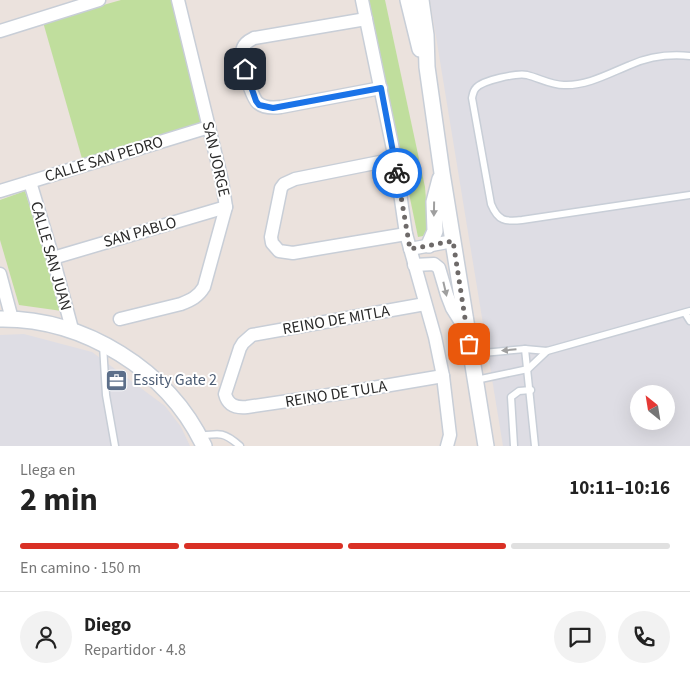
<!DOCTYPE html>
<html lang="es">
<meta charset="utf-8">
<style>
body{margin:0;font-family:"Source Sans 3",sans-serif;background:#f2f2f2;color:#222;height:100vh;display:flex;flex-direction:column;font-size:19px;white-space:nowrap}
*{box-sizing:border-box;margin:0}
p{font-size:16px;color:#767676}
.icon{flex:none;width:28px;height:28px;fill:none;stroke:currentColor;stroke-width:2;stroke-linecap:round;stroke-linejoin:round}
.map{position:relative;height:446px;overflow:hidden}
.details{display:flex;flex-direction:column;background:#fff;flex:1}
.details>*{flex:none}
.needle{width:32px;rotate:330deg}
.fabs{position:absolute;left:630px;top:385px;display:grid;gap:10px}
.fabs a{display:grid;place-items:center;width:45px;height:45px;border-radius:50%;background:#fff;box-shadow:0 5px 20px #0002;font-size:25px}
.pin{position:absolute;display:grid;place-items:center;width:42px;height:42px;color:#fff;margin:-21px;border-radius:10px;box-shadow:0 2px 8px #0006}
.courier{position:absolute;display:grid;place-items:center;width:50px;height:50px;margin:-25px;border:4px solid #1a73e8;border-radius:50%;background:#fff;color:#222;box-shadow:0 1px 6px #0007}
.headline em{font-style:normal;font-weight:700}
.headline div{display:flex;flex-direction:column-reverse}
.headline{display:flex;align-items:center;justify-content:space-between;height:85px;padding:0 20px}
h1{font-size:32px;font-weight:700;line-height:38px}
.bar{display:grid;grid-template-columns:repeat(4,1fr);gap:8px 5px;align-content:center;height:60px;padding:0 20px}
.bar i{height:6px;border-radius:4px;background:#e0e0e0}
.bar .selected{background:#d93025}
.bar p{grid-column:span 4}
.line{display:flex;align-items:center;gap:12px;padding:0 20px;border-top:1px solid #e0e0e0}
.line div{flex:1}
.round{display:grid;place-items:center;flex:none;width:52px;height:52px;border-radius:26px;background:#f2f2f2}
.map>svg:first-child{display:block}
.industrial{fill:#dedde4;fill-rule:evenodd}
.green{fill:#c0de9d}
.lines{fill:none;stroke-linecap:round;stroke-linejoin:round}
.service-casing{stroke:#c8ced7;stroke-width:9}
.minor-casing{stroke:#c8ced7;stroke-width:15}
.tertiary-casing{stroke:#c8ced7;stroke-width:18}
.service{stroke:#fff;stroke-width:6}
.minor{stroke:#fff;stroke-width:12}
.tertiary{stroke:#fff;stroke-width:15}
.oneway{fill:#9f9f9f}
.done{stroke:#6e6a69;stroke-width:5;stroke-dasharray:0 9}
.route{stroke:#1a73e8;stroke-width:6}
.labels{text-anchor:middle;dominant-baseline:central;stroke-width:4;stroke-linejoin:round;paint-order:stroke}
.street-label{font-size:16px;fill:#2a2a2a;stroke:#fff}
.service-label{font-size:16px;fill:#4e5e75;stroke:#fff;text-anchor:start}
</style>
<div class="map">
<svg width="690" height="446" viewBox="0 0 690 446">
<rect width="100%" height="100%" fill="#ebe2dd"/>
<g class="industrial">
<path d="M430,0h260v446h-187zM639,394h27v27h-27z"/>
<polygon points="24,334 92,352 165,406 181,427 190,446 0,446 0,335"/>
</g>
<g class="green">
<polygon points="121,0 173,0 204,123 83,162 43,22"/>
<polygon points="369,0 385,0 425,187 428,227 423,236 418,237"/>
<polygon points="25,191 62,311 19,305 0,240 0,200"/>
</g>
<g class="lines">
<defs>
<g id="service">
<path d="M690,56c-20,-2 -42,1 -60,9 -20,8 -43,21 -66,20 -13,0 -25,-7 -37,-10 -10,-2 -44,5 -51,13 -3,3 -3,6 -4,10l19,106c7,17 14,18 31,16l168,-25"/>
<polyline points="685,313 690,321"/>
<polyline points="103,345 106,395 115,446"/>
<polyline points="525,349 535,446"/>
<polyline points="472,354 525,349 547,351 690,311"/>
<polyline points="476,380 528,369 547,351"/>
<path d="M200,436c20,-3 24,-4 40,10"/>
<polyline points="514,446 511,397 519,391 531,390"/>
</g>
<g id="minor">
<polyline points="362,0 395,159 406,234 435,337 443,376 450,435 447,446"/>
<path d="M366,19l-112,19c-6,3 -11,6 -12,14 -2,7 10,47 16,51 6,5 15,5 23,4l100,-19"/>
<polyline points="0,31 99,0"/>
<polyline points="395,159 295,179 284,184 281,188 271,237 272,243 279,251 293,253 406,234"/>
<polyline points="30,182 53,258 72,329"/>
<polyline points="0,191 209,127"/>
<polyline points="410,249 453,241"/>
<polyline points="53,258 226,207"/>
<polyline points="414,265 434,264 439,268 447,295 452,308 467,332"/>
<polyline points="0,274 12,319"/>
<path d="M425,304l-173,31 -9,8 -3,5 -15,46c3,12 12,14 22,13l102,-15 94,-16"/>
<path d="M120,319l61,-15c10,-4 17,-7 23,-17l22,-80 -4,-26 -44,-181"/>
</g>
<g id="tertiary">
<polyline points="408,0 420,49"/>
<polyline points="421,0 426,35 427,67 442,173 486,446"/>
<polyline points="429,245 435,231 434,202 440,179"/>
<path d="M0,319c84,-1 168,51 204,127"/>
</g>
</defs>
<use href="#service" class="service-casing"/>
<use href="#minor" class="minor-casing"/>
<use href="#tertiary" class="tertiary-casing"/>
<use href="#service" class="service"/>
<use href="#minor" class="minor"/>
<use href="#tertiary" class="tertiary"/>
</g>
<defs><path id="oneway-solid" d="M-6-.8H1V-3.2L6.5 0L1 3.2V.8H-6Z" transform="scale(1.25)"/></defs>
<g class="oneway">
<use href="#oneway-solid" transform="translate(434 209) rotate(91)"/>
<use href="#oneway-solid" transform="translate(445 289) rotate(77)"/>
<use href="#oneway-solid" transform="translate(509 350) rotate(174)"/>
</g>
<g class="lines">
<polyline class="done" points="397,173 410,249 453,241 469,344"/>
<polyline class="route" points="245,69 256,101 259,105 273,108 381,88 397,173"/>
</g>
<defs>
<symbol id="office-square" viewBox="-11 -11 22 22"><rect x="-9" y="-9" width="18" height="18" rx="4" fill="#5c6f8a" stroke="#fff"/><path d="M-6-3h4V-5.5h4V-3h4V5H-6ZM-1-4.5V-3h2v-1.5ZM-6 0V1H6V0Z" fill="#fff"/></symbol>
</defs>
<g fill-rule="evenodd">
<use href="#office-square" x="104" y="368" width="25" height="25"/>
</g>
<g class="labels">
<g class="street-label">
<text transform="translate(104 159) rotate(-17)">CALLE SAN PEDRO</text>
<text transform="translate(216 159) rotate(77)">SAN JORGE</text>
<text transform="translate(140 232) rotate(-16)">SAN PABLO</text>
<text transform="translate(51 256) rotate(74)">CALLE SAN JUAN</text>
<text transform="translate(336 320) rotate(-10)">REINO DE MITLA</text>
<text transform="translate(336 394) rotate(-9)">REINO DE TULA</text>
</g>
<g class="service-label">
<text x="133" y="380">Essity Gate 2</text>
</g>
</g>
</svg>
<div class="fabs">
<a><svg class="needle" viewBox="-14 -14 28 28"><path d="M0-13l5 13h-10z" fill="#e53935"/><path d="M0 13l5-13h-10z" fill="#767676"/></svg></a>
</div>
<div class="pin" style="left:469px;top:344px;background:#ea580c"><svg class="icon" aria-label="bag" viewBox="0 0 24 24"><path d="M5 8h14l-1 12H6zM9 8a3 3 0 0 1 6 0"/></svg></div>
<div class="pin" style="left:245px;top:69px;background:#1f2937"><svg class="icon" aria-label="home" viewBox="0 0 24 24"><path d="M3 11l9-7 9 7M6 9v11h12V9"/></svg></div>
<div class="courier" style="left:397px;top:173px"><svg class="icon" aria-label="bike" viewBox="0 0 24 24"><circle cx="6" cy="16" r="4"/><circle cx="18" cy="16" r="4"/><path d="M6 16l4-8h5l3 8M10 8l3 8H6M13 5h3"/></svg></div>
</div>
<section class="details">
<div class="headline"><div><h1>2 min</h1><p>Llega en</p></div><em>10:11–10:16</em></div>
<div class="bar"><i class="selected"></i><i class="selected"></i><i class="selected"></i><i></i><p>En camino · 150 m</p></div>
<div class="line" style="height:90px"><a class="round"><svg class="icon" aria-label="person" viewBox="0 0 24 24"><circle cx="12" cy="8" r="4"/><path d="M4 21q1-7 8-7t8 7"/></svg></a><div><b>Diego</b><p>Repartidor · 4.8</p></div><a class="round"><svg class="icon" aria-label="chat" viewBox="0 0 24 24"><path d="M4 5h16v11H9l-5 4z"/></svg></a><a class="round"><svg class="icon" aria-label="phone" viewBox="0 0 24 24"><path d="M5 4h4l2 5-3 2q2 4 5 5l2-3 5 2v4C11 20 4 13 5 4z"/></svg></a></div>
</section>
